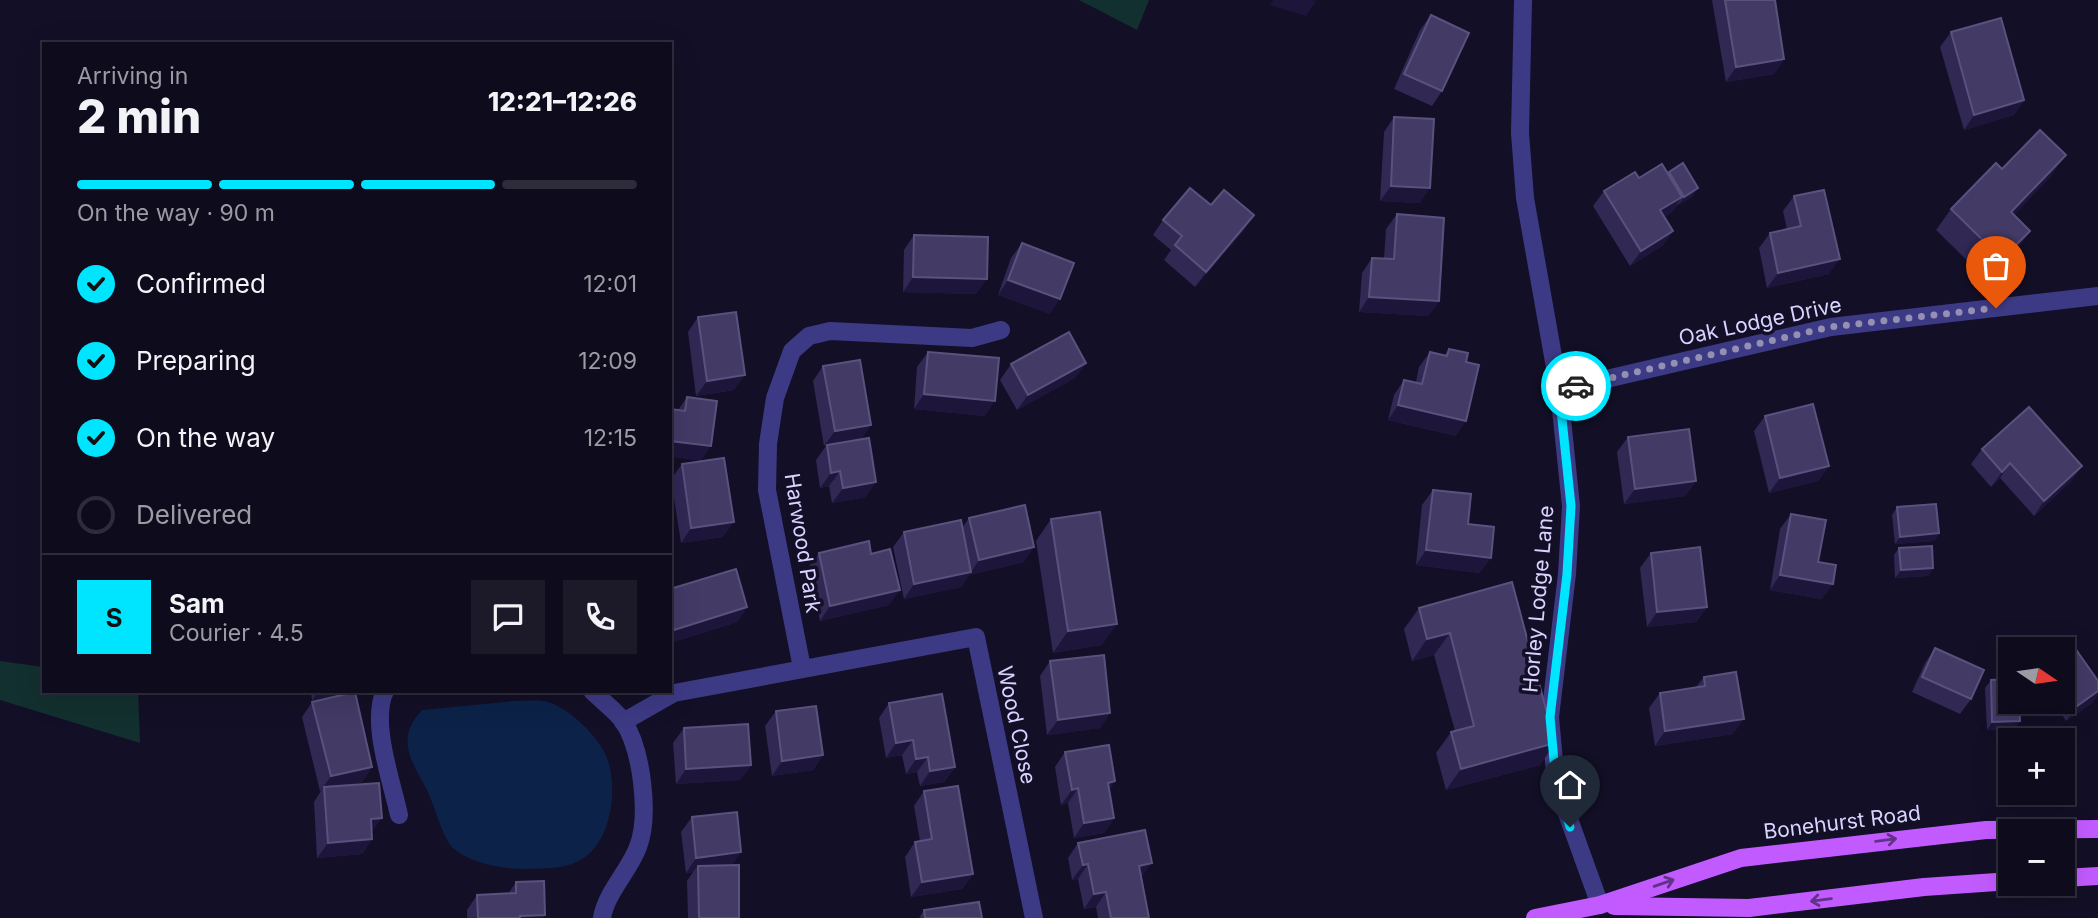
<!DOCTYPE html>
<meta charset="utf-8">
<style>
body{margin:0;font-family:Inter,sans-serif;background:#1c1929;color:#f1f3f6;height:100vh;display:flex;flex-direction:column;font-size:26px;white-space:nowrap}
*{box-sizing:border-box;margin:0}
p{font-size:23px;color:#9b9ba3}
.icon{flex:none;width:38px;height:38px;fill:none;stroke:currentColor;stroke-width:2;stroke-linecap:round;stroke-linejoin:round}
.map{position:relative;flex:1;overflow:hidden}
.drawer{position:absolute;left:42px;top:42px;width:630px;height:651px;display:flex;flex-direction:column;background:#0e0b1c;border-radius:0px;box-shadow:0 7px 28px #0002,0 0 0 2px #2e2b3b}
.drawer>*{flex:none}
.needle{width:46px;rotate:103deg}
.fabs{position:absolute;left:1998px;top:637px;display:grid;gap:14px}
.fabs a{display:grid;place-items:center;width:77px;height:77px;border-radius:0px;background:#0e0b1c;box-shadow:0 7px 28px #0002,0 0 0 2px #2e2b3b;font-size:35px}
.pin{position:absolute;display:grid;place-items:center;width:60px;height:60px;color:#fff;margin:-72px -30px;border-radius:50% 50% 50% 0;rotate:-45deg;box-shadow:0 0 7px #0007}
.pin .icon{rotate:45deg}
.courier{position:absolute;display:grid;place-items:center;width:70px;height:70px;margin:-35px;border:5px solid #00e5ff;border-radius:50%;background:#fff;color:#222;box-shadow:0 2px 9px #0007}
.headline em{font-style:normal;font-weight:800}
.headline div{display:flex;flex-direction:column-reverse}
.headline{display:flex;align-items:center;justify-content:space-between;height:119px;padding:0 35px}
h1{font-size:46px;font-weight:800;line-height:52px}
.bar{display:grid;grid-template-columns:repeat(4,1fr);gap:10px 7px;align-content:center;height:84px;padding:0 35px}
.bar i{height:9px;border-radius:5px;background:#2e2b3b}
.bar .current{background:#00e5ff}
.bar p{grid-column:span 4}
.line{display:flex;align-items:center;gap:18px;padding:0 35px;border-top:2px solid #2e2b3b}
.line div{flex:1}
.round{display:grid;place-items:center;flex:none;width:74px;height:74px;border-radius:0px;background:#1c1929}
ol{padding:0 35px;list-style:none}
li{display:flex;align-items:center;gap:21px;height:77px}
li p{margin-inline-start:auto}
li .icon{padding:7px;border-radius:50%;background:#00e5ff;color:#111;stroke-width:4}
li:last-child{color:#9b9ba3}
li i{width:38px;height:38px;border:4px solid #2e2b3b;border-radius:50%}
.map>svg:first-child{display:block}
.green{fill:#12302f}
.water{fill:#0c2248}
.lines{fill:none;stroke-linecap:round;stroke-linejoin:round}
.street{stroke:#3d3a85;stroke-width:18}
.primary{stroke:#c25bff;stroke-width:18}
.wall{fill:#312854}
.shaded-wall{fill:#1d163a}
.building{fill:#433a66;stroke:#5a527e;stroke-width:2}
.oneway{stroke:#623188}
.done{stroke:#948fb3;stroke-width:7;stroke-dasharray:0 12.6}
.route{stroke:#00e5ff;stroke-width:9}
.labels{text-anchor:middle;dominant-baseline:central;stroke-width:7;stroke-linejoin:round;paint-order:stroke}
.street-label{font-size:21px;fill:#d9d4ff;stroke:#130f26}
</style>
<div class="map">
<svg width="2098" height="918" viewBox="0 0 2098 918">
<rect width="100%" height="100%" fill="#130f26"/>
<g class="green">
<polygon points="1079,0 1149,0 1137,30"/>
<polygon points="0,661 44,667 44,691 138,691 140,743 0,700"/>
</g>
<path class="water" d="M514,701c11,0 27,-2 37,2 21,8 48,34 56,55 11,29 5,80 -22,99 -18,13 -40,11 -61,12 -22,0 -54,-6 -71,-21 -10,-9 -19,-44 -26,-58 -16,-30 -32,-51 -5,-80z"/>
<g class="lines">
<g class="street">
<polyline points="1523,0 1520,133 1525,198 1559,390 1571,506 1567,574 1550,717 1556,783 1600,905"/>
<polyline points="1559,390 1831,327 2098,296"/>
<polyline points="802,668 767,490 768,444 775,398 792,351 809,336 830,331 972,338 1001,330"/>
<path d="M385,691c-15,31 7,91 14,124"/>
<path d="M592,691c10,10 23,19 31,30 19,28 27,95 15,126 -9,24 -32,46 -36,71"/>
<polyline points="623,722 674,693 976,637 1034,918"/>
</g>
<g class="primary">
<polyline points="2063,878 2098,876"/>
<polyline points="1614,906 1749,908 1924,887 2011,881"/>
<polyline points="1535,918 1600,905 1741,858 1986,830 2098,829"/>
</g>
</g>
<g class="wall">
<polygon points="1712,0 1775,0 1784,59 1774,74 1726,82"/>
<polygon points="1431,15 1442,91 1432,106 1394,89 1420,30"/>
<polygon points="1951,32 2024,100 2014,115 1964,130 1940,47"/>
<polygon points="1394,117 1420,203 1380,201 1384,132"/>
<polygon points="2002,169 2051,176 2014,215 2030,231 2015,252 1987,280 1936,230 1951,209"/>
<polygon points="1669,172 1693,196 1678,205 1678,204 1672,212 1664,217 1673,231 1662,246 1630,266 1593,206 1604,191 1639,178 1668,174"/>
<polygon points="1794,196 1829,274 1767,288 1759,248 1770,233 1787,229 1783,211"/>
<polygon points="1211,205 1244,230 1195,287 1164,260 1171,250 1153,235 1163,220"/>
<polygon points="1397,214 1439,301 1428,316 1359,312 1362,273 1372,258 1384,258 1386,229"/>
<polygon points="914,235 976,294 903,292 904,250"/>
<polygon points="1022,243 1050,314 998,295 1011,258"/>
<polygon points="698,317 734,390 696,396 688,332"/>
<polygon points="1449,349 1466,362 1456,436 1388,420 1394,395 1404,380 1416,382 1419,367 1430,352 1444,356"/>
<polygon points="928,352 985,416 914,409 917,367"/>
<polygon points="1086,363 1075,378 1017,410 1000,380 1011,364"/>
<polygon points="823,366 861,439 866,497 832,503 829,486 820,488 816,460 826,446 824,446 813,381"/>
<polygon points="687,397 701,461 723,537 681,543 671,479 682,464 701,461 678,410"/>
<polygon points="1765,416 1829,466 1818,481 1769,493 1754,431"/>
<polygon points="1628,437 1696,481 1685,496 1624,504 1617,452"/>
<polygon points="1982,449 2082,466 2071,481 2034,516 2000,478 1991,487 1971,464"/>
<polygon points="1433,490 1468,524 1480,573 1416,565 1422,505"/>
<polygon points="1897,507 1939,533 1934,541 1895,544 1892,515"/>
<polygon points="1791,514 1818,562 1822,599 1770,590 1780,529"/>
<polygon points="969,518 1024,562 969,575 961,587 904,599 893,547 904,532 962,528"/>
<polygon points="1051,519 1102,645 1053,653 1036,541"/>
<polygon points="1899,548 1933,568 1928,576 1895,578 1894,555"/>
<polygon points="819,553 871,554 889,605 820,621 808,568"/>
<polygon points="1651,553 1707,607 1696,622 1647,627 1640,568"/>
<polygon points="1512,582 1555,743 1540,765 1446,790 1436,753 1451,732 1455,731 1434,655 1412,661 1404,629 1419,608"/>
<polygon points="670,589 747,607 737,622 670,643"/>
<polygon points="1935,648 1971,699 1960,714 1912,692 1925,663"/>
<polygon points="2063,649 2098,681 2098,695 2092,703 2066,721 2054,702 2063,702"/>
<polygon points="1050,661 1110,713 1100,728 1047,735 1040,676"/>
<polygon points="1704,677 1733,734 1655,746 1649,708 1660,693 1696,687"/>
<polygon points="1991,680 2020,721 2014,729 1987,730 1985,688"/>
<polygon points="311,691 350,691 348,693 372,767 362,782 343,786 372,832 372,839 362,854 317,858 314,802 321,791 320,791 302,717 312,702 318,700 312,701"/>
<polygon points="2033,702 2052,702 2039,711"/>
<polygon points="889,703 955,767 944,782 920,786 917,772 906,774 902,755 886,758 879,718"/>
<polygon points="776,711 823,755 813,770 772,776 765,726"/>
<polygon points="684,728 751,765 740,780 676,784 673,743"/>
<polygon points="1065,752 1115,781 1109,790 1114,818 1104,833 1074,838 1068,803 1061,805 1055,767"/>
<polygon points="924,791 973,874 962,889 911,897 905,857 915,842 920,841 914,806"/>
<polygon points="692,817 733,865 739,918 688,918 687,881 693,872 686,873 681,832"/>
<polygon points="1078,843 1141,878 1149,918 1098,918 1096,907 1084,909 1078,879 1072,880 1068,858"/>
<polygon points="516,882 543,918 467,918 467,910 477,895 508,894"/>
<polygon points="924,910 982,918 919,918"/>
</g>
<g class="shaded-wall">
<polygon points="1274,0 1312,0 1316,1 1306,16 1270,5"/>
<polygon points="1784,59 1774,74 1726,82 1736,67"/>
<polygon points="2024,100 2014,115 1964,130 1974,115"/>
<polygon points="2066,155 2051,176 1996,234 2011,212"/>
<polygon points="1391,186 1430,188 1420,203 1380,201"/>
<polygon points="1698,188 1693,196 1678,205 1684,197"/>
<polygon points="1682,197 1672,212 1649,226 1660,210"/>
<polygon points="1254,215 1244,230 1195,287 1206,272"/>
<polygon points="1673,231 1662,246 1630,266 1641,251"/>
<polygon points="2030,231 2015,252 1987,280 2002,259"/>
<polygon points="1840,259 1829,274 1767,288 1778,273"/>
<polygon points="913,277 987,279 976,294 903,292"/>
<polygon points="1008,280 1060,299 1050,314 998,295"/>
<polygon points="1369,297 1439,301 1428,316 1359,312"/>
<polygon points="1086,363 1075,378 1017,410 1028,395"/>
<polygon points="745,375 734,390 696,396 707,381"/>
<polygon points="924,394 995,401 985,416 914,409"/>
<polygon points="1398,405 1466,421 1456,436 1388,420"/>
<polygon points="871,425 861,440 824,446 835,431"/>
<polygon points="670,441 711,446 701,461 670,457"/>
<polygon points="2010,463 2000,478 1991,487 2002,472"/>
<polygon points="1829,466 1818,481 1769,493 1780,478"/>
<polygon points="2082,466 2071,481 2034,516 2044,501"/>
<polygon points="840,471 829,486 820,488 831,473"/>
<polygon points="1696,481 1685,496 1624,504 1635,489"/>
<polygon points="876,482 866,497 832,503 843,488"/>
<polygon points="734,522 723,537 681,543 691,528"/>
<polygon points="1939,533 1934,541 1895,544 1900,537"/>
<polygon points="1034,547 1024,562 969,575 961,587 904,599 914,584 971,572 979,560"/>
<polygon points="1426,550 1491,558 1480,573 1416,565"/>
<polygon points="1933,568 1928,576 1895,578 1901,570"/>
<polygon points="1780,575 1833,584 1822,599 1770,590"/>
<polygon points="900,590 889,605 820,621 830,606"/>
<polygon points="747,607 737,622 670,643 670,635 674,630"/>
<polygon points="1707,607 1696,622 1647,627 1657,612"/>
<polygon points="1117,624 1102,645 1053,653 1068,631"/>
<polygon points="1450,633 1434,655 1412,661 1427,639"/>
<polygon points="318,691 350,691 344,699 312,701"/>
<polygon points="2098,691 2098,695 2092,703 2066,721 2077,706"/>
<polygon points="2045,702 2052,702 2039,711"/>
<polygon points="1110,713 1100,728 1047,735 1058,720"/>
<polygon points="1744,719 1733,734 1655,746 1665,731"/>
<polygon points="2020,721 2014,729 1987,730 1992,722"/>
<polygon points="913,740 902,755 886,758 896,743"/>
<polygon points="1555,743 1540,765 1446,790 1461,769"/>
<polygon points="823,755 813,770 772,776 782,761"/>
<polygon points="928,757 917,772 906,774 916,759"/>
<polygon points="751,765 740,780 676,784 686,769"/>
<polygon points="372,767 362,782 324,790 324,787 320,791 331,776"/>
<polygon points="955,767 944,782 920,786 930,771"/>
<polygon points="1115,781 1105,796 1108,783"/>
<polygon points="1078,788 1068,803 1061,805 1072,790"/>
<polygon points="382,818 371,833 371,819"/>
<polygon points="1114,818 1104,833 1074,838 1084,823"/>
<polygon points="372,839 362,854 317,858 328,843"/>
<polygon points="741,852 731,867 698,866 693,872 686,873 696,858"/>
<polygon points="1152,863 1141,878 1139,866"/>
<polygon points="1088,864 1078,879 1072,880 1083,865"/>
<polygon points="973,874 962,889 911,897 922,882"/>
<polygon points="1106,892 1096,907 1084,909 1094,894"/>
<polygon points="545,915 543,918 519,918 520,916"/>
</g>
<g class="building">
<polygon points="1725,0 1775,0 1784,59 1736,67"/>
<polygon points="1431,15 1469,33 1442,91 1404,74"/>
<polygon points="2001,18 2024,100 1974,115 1951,32"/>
<polygon points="1394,117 1434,119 1430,188 1391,186"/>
<polygon points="2040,130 2066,155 2011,212 2030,231 2002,259 1951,209 1996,163 2002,169"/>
<polygon points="1683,163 1698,188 1684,197 1669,172"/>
<polygon points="1662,164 1682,197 1660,210 1673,231 1641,251 1604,191 1635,172 1639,178"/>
<polygon points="1190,188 1211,205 1224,190 1254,215 1206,272 1175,245 1182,236 1163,220"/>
<polygon points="1824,190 1840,259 1778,273 1770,233 1801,226 1794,196"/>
<polygon points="1397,214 1444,218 1439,301 1369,297 1372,258 1394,259"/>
<polygon points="914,235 988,237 987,279 913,277"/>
<polygon points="1022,243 1074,263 1060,299 1008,280"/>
<polygon points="736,312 745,375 707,381 698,317"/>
<polygon points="1069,332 1086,363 1028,395 1011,364"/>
<polygon points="1449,349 1468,353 1466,362 1479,365 1466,421 1398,405 1404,380 1422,384 1430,352 1447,356"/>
<polygon points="928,352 999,358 995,401 924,394"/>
<polygon points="860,360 871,425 835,431 823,366"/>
<polygon points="687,397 717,401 711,446 670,441 670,409 685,411"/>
<polygon points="1813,404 1829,466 1780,478 1765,416"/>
<polygon points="2029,407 2082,466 2044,501 2010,463 2002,472 1982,449"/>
<polygon points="1689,429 1696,481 1635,489 1628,437"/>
<polygon points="869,438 876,482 843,488 840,471 831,473 827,445"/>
<polygon points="724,458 734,522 691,528 682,464"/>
<polygon points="1433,490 1471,494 1468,524 1494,527 1491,558 1426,550"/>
<polygon points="1936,504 1939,533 1900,537 1897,507"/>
<polygon points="1025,505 1034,547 979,560 969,518"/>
<polygon points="1100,512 1117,624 1068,631 1051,519"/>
<polygon points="1791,514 1826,520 1818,562 1836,565 1833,584 1780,575"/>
<polygon points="961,520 971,572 914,584 904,532"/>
<polygon points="869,541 871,554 890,549 900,590 830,606 819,553"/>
<polygon points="1932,546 1933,568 1901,570 1899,548"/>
<polygon points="1700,547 1707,607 1657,612 1651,553"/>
<polygon points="736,569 747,607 674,630 670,617 670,589"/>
<polygon points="1512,582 1555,743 1461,769 1451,732 1474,726 1450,633 1427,639 1419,608"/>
<polygon points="2070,641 2098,681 2098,691 2077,706 2063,686 2063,649 2058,649"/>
<polygon points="1935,648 1984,670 1971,699 1922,677"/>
<polygon points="1104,655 1110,713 1058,720 1050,661"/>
<polygon points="1736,672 1744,719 1665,731 1660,693 1705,686 1704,677"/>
<polygon points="2011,679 2011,702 2019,702 2020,721 1992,722 1991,680"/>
<polygon points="355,692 372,767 331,776 312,702"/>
<polygon points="942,694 955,767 930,771 928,757 916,759 913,740 896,743 889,703"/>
<polygon points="816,706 823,755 782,761 776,711"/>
<polygon points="748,724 751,765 686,769 684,728"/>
<polygon points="1109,745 1115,781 1108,783 1114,818 1084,823 1078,788 1072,790 1065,752"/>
<polygon points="379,783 382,818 371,819 372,839 328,843 324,787"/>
<polygon points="958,786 973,874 922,882 915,842 932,839 924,791"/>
<polygon points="737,812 741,852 696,858 692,817"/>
<polygon points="1145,830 1152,863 1139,866 1149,918 1111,918 1106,892 1094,894 1088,864 1083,865 1078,843"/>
<polygon points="739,865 739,918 699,918 698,866"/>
<polygon points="544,881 545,915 520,916 520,918 478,918 477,895 516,893 516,882"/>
<polygon points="979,902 982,918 925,918 924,910"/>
</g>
<defs><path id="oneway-shaft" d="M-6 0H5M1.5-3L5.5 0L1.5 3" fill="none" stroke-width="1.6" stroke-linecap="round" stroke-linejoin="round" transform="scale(1.75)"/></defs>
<g class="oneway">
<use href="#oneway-shaft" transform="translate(1886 840) rotate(-7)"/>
<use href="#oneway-shaft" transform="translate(1664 883) rotate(-19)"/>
<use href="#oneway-shaft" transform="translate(1821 900) rotate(173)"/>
</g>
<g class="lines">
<polyline class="done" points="1576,386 1830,327 1996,308"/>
<polyline class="route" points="1570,827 1556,783 1550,717 1567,574 1571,506 1559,390 1576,386"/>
</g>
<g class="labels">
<g class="street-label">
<text transform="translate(1760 321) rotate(-12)">Oak Lodge Drive</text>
<text transform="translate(803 543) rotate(81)">Harwood Park</text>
<text transform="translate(1538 599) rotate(-85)">Horley Lodge Lane</text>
<text transform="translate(1017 725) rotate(78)">Wood Close</text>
<text transform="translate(1842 822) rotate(-7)">Bonehurst Road</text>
</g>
</g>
</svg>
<div class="fabs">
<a><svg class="needle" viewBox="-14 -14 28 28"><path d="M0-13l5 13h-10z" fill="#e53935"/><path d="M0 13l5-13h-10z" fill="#9b9ba3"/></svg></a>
<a>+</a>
<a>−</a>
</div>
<div class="pin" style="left:1996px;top:308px;background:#ea580c"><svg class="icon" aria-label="bag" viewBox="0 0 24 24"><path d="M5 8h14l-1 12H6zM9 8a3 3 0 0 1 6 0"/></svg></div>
<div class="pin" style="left:1570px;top:827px;background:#1f2937"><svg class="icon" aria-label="home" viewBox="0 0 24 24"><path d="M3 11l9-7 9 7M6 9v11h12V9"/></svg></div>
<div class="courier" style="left:1576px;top:386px"><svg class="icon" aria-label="car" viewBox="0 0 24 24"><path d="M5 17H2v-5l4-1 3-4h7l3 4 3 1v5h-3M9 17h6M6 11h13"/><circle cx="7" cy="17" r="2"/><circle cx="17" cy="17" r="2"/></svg></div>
<section class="drawer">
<div class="headline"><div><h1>2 min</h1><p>Arriving in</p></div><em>12:21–12:26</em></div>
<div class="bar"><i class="current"></i><i class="current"></i><i class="current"></i><i></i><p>On the way · 90 m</p></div>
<ol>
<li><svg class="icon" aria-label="check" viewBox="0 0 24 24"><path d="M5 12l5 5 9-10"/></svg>Confirmed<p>12:01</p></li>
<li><svg class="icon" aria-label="check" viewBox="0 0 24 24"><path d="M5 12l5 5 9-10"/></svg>Preparing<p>12:09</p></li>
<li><svg class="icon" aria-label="check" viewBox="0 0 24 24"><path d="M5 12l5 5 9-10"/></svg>On the way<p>12:15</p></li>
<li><i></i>Delivered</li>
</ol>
<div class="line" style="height:126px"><b class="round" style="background:#00e5ff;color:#111">S</b><div><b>Sam</b><p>Courier · 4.5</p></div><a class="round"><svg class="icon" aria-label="chat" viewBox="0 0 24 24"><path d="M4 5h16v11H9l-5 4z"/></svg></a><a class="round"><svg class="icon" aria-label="phone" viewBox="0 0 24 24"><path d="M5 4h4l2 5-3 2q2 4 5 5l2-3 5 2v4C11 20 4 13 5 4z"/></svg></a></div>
</section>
</div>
